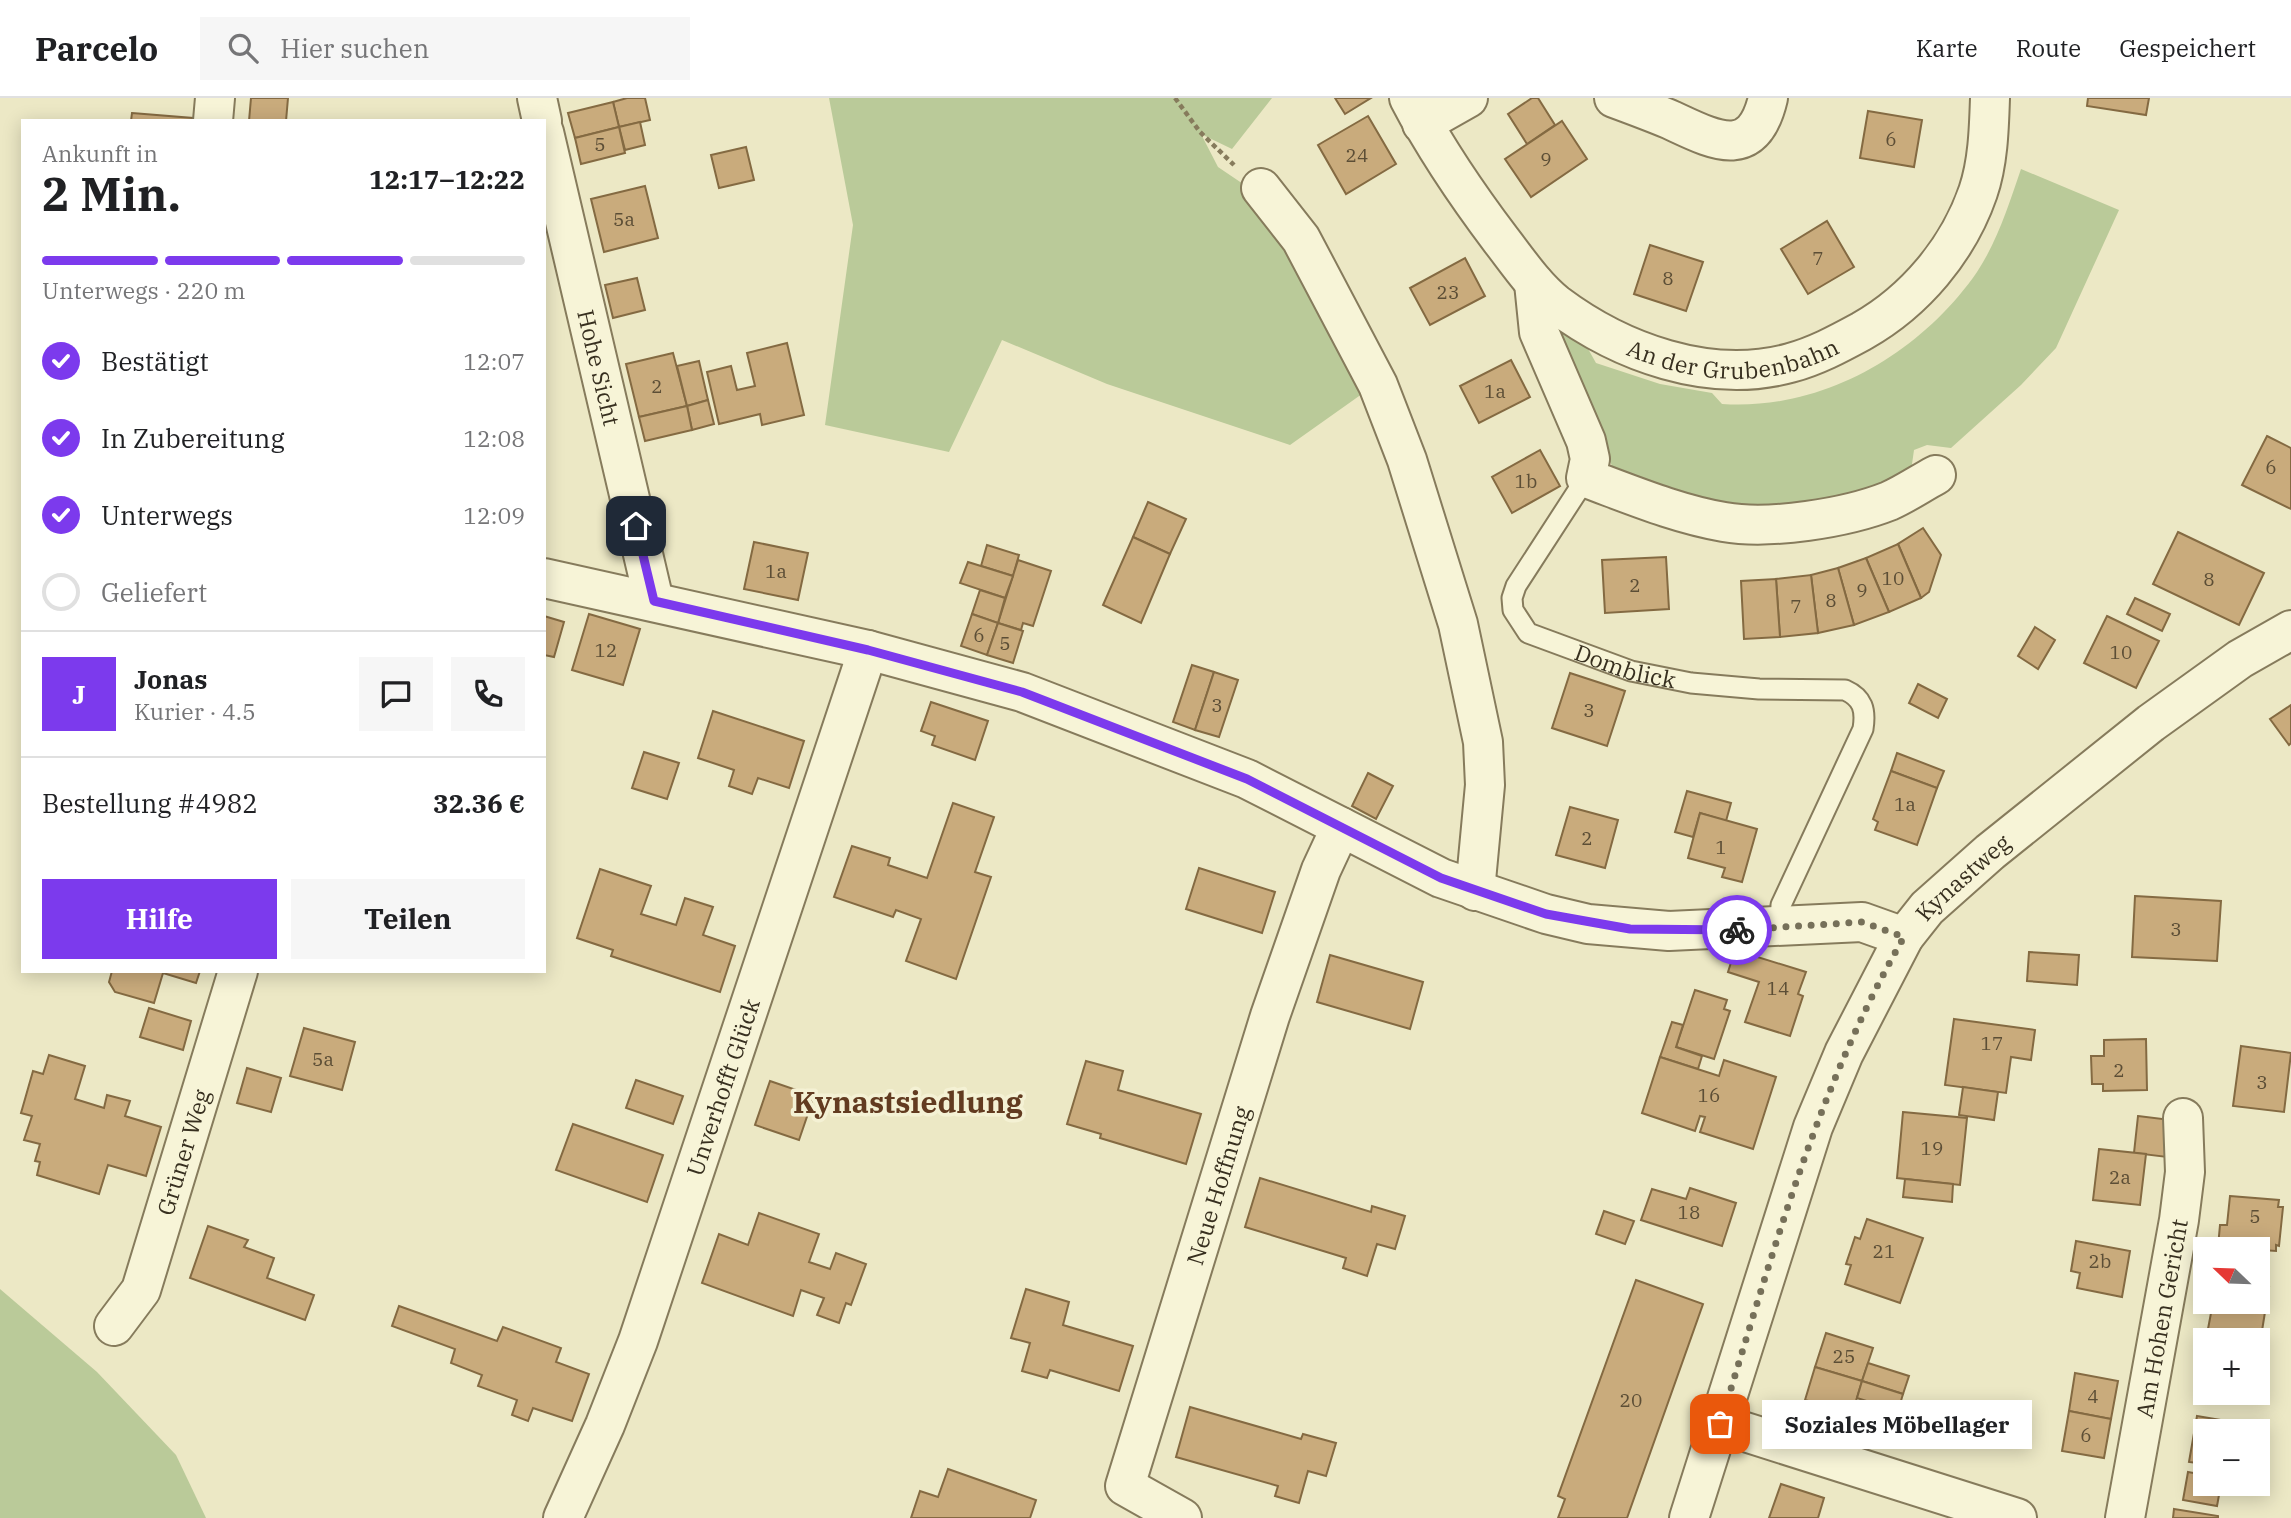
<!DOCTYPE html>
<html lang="de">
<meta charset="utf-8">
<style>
body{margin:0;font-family:"IBM Plex Serif",serif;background:#f6f6f6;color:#202124;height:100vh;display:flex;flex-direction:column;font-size:26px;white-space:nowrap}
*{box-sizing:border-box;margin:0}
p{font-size:23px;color:#757577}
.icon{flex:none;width:38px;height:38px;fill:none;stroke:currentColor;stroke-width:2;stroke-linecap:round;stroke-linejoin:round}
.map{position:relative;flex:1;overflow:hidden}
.side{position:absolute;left:21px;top:21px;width:525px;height:854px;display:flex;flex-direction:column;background:#fff;border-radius:0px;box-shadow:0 4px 18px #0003}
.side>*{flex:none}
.needle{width:46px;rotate:293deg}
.tools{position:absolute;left:2193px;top:1139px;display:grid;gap:14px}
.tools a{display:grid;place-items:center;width:77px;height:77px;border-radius:0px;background:#fff;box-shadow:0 4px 18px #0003;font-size:35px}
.pin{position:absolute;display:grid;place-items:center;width:60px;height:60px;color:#fff;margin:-30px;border-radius:14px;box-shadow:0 4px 10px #0006}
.courier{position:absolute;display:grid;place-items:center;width:70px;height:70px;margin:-35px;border:5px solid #7c3aed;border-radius:50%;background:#fff;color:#222;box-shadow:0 2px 9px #0007}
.bubble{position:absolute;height:49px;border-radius:0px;background:#fff;box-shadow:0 4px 18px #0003;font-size:23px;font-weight:800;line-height:49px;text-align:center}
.headline em{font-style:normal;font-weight:800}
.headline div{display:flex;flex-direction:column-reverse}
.headline{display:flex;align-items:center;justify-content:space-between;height:119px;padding:0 21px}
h1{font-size:46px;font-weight:800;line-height:52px}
.bar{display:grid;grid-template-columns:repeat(4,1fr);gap:10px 7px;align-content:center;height:84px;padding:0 21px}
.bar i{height:9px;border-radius:5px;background:#e0e0e0}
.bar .selected{background:#7c3aed}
.bar p{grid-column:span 4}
.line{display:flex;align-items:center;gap:18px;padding:0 21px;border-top:2px solid #e0e0e0}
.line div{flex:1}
.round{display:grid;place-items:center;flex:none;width:74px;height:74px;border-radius:0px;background:#f6f6f6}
ol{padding:0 21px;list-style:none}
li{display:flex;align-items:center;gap:21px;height:77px}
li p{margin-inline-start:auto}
li .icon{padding:7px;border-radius:50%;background:#7c3aed;color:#fff;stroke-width:4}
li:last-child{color:#757577}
li i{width:38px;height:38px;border:4px solid #e0e0e0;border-radius:50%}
.action{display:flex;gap:14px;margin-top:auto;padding:14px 21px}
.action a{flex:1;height:80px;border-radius:0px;background:#7c3aed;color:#fff;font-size:28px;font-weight:800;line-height:80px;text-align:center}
.action a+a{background:#f6f6f6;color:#202124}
header{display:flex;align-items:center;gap:42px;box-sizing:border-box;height:98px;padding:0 35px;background:#fff;border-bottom:2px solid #e0e0e0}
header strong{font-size:33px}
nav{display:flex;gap:38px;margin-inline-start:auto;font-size:24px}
.search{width:490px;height:63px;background:#f6f6f6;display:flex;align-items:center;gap:18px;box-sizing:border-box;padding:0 24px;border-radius:0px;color:#757577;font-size:26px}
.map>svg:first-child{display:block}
.green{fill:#baca99}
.building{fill:#c9ab7c;stroke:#846a42;stroke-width:2}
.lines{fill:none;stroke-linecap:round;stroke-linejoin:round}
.lane-casing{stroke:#867b5c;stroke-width:23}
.street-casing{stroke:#867b5c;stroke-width:42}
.path{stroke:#867b5c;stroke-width:4.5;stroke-dasharray:5 3.5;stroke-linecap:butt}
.lane{stroke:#f7f4d7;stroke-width:19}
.street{stroke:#f7f4d7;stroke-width:38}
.done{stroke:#767059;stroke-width:7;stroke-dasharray:0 12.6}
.route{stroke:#7c3aed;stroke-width:9}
.labels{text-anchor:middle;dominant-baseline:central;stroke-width:7;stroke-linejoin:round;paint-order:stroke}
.number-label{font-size:19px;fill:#5c4e36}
.street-label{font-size:23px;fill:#372f1f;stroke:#f4f1d4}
.district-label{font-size:30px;font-weight:bold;fill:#623b20;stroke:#f4f1d4}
</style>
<header>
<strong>Parcelo</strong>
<div class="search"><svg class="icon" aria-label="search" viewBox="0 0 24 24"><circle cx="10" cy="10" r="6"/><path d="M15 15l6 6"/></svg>Hier suchen</div>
<nav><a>Karte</a><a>Route</a><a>Gespeichert</a></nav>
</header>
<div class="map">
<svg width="2291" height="1420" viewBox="0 0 2291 1420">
<rect width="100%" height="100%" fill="#ece8c5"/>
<g class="green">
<polygon points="829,0 1272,0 1232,51 1201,36 1218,69 1255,94 1369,291 1290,347 1107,286 1002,242 949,354 825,327 853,127"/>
<path d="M2021,71l98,41 -63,138 -35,37 -70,63 -24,-3 -13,5 -3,21 -21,19 -68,16 -93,4 -112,-33 -64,-141 10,-4 24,15 9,16 64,21 52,9 10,11c101,7 199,-51 255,-132 21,-32 32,-68 44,-103z"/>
<polygon points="0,1191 97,1274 176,1357 206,1420 0,1420"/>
</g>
<g class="building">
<polygon points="251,0 288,0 286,23 249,23"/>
<polygon points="627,0 645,0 650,22 619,29 613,4"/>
<polygon points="1335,0 1371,0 1345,16"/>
<polygon points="1532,0 1538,0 1555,27 1527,46 1508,16"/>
<polygon points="2088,0 2149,0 2146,17 2087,8"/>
<polygon points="613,4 619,29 575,40 568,15"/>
<polygon points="1868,13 1922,22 1914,69 1860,60"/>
<polygon points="132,15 193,20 193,23 131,23"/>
<polygon points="1368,18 1396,66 1346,96 1318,47"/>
<polygon points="1562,23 1587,61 1531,99 1505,61"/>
<polygon points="640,24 645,47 625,52 619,29"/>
<polygon points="619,29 625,55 581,66 575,40"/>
<polygon points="746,49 754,82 719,90 711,57"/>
<polygon points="645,88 658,140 604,154 591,101"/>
<polygon points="1827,123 1854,169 1808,196 1781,151"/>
<polygon points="1650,147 1703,164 1686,213 1634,196"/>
<polygon points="1465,160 1485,198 1430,227 1410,190"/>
<polygon points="637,180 645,212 613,220 605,187"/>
<polygon points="787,245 804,317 762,327 760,316 719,326 707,274 731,268 737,292 755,288 747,255"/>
<polygon points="673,255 687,308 639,319 626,266"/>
<polygon points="1511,262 1530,299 1479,325 1460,288"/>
<polygon points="699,263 708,302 687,308 677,268"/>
<polygon points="708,302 714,326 692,332 687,308"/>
<polygon points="687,308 692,332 645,343 639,319"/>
<polygon points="2267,338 2291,350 2291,411 2242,387"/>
<polygon points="1540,352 1560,388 1512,415 1492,379"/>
<polygon points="1148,404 1186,421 1170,456 1133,439"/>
<polygon points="1923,430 1941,457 1929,494 1921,500 1898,446"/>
<polygon points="2178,434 2264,475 2239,527 2153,486"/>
<polygon points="1133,439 1170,456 1141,525 1103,507"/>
<polygon points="754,444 808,455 798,502 744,491"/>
<polygon points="1898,446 1921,500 1889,514 1866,460"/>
<polygon points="987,447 1019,457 1013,478 981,468"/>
<polygon points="1666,459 1669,511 1605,515 1602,462"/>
<polygon points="1866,460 1889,514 1854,527 1838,470"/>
<polygon points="1018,462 1051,473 1033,528 1023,525 1021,532 998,525"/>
<polygon points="968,464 1013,478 1005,500 960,485"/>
<polygon points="1838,470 1854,527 1818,535 1811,477"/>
<polygon points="1811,477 1818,535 1780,539 1776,481"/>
<polygon points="1776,481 1780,539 1744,541 1741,483"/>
<polygon points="980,492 1005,500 998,525 972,516"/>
<polygon points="2135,500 2170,516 2162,533 2127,516"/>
<polygon points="589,516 640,531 623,587 572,572"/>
<polygon points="972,516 998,525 987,557 961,548"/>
<polygon points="544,518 564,524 554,559 544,557"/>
<polygon points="2107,518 2159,543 2136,590 2084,565"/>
<polygon points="998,525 1023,533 1013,565 987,557"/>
<polygon points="2035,529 2055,542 2038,571 2018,558"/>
<polygon points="1192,567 1214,574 1195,632 1173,624"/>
<polygon points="1214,574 1238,582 1219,639 1195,632"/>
<polygon points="1570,575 1625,593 1607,648 1552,630"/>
<polygon points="1918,586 1947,601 1938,620 1909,605"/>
<polygon points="931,604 988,623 975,662 932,647 935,638 921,633"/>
<polygon points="2291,607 2291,645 2289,647 2270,621"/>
<polygon points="713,613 804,643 789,690 758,680 752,696 729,688 734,672 698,660"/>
<polygon points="644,654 679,665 667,701 632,690"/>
<polygon points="1897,655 1944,673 1937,690 1891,673"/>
<polygon points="1891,673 1937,690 1917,747 1875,732 1878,724 1873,721"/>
<polygon points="1368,675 1393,688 1376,721 1352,708"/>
<polygon points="1687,693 1731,705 1726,723 1700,715 1693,739 1675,734"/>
<polygon points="953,705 994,719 975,774 991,779 956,881 906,863 921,821 896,812 893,819 834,799 852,748 890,760 888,767 927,780"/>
<polygon points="1570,709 1618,722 1605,770 1556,757"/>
<polygon points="1700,715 1757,731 1742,784 1722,779 1725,770 1688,760"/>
<polygon points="1199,770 1275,794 1262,835 1186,811"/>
<polygon points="600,771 651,788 641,816 676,827 685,800 713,809 703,837 735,848 720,894 611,858 613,852 577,840"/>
<polygon points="2135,798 2221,803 2217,863 2132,859"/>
<polygon points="1735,852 1806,874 1798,896 1803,898 1790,938 1745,924 1759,884 1728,874"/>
<polygon points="2029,854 2079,857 2077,887 2027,883"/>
<polygon points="1330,857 1423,884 1410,931 1317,904"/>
<polygon points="112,873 200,873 196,885 163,875 154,905 115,894 109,884"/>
<polygon points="1695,892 1727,902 1724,911 1730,913 1714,961 1676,949"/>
<polygon points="149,910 191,923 183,952 140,939"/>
<polygon points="1954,921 2035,932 2031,962 2011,959 2006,995 1945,987"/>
<polygon points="1672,924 1683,927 1676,949 1702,958 1698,971 1660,959"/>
<polygon points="304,930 355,944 342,992 290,978"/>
<polygon points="2146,941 2147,992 2103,993 2103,986 2092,986 2091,958 2104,958 2104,942"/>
<polygon points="2241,948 2291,955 2284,1014 2233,1008"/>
<polygon points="49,957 85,968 75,1001 104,1010 107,997 130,1003 125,1018 161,1029 146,1078 108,1067 99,1096 37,1077 40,1064 35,1063 40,1046 24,1042 32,1018 21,1015 33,973 43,976"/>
<polygon points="1660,959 1719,978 1724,962 1776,979 1753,1051 1700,1034 1705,1019 1700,1018 1695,1033 1642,1015"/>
<polygon points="1086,963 1123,973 1118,992 1201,1016 1186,1066 1100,1040 1101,1036 1067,1026"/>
<polygon points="247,970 281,980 271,1014 237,1005"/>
<polygon points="636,982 683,998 673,1026 626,1010"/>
<polygon points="770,983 814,998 799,1042 755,1027"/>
<polygon points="1963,989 1998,994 1994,1022 1959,1017"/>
<polygon points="1903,1014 1967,1020 1960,1087 1897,1080"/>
<polygon points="2138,1018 2171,1022 2167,1059 2134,1055"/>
<polygon points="573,1026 663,1057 647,1104 556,1072"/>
<polygon points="2099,1051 2146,1056 2140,1107 2093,1102"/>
<polygon points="1260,1080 1371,1114 1372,1108 1405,1118 1395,1151 1377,1146 1367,1178 1343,1170 1346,1160 1245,1129"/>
<polygon points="1905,1081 1953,1086 1952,1104 1903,1099"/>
<polygon points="1690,1090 1736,1105 1722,1148 1641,1122 1652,1091 1686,1101"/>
<polygon points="2230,1098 2279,1102 2278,1109 2283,1109 2279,1148 2276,1147 2276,1153 2218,1149 2220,1127 2227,1127"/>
<polygon points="1604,1113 1634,1123 1625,1146 1596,1136"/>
<polygon points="759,1115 819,1136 809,1164 830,1171 836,1155 866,1166 851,1207 846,1205 839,1225 817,1217 824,1200 801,1192 793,1218 702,1185 719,1136 748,1147"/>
<polygon points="1867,1121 1923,1140 1900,1205 1845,1186 1851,1167 1846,1166 1855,1139 1860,1141"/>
<polygon points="208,1128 248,1142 244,1149 274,1160 267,1180 314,1197 305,1222 190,1180"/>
<polygon points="2076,1143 2130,1153 2122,1199 2077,1190 2080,1175 2071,1173"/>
<polygon points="1636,1182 1703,1206 1627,1420 1558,1420 1565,1401 1558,1398"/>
<polygon points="2258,1187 2269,1189 2261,1239 2208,1231 2211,1215 2216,1215 2218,1204 2258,1204"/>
<polygon points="1026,1191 1069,1204 1063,1227 1133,1248 1119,1293 1050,1272 1047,1280 1022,1273 1030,1245 1011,1240"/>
<polygon points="399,1208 497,1243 503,1229 561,1250 556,1264 589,1276 572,1323 533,1310 528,1323 512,1317 517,1302 478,1288 482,1277 451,1265 455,1251 392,1228"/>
<polygon points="2208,1231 2261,1239 2258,1263 2258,1242 2206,1242"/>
<polygon points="1826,1235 1873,1250 1862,1283 1815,1269"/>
<polygon points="1868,1265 1909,1278 1903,1296 1862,1283"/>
<polygon points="1815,1269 1862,1283 1852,1316 1805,1302"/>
<polygon points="2075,1275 2118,1283 2111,1321 2069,1313"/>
<polygon points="2258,1280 2260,1280 2257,1302 2217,1295 2258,1295"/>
<polygon points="1862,1283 1903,1296 1898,1313 1857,1300"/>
<polygon points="1190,1309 1301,1341 1303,1336 1336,1345 1326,1378 1308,1373 1299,1405 1275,1398 1278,1388 1176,1359"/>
<polygon points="2069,1313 2111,1321 2104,1360 2062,1353"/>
<polygon points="2197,1318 2245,1326 2244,1334 2205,1334 2205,1366 2189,1364"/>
<polygon points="948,1371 1036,1402 1030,1420 911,1420 920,1393 938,1399"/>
<polygon points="2188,1374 2205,1377 2205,1386 2221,1386 2217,1408 2183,1402"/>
<polygon points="1781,1386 1824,1400 1818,1420 1769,1420"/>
<polygon points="2174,1411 2218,1418 2218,1420 2173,1420"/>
</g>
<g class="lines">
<defs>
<g id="lane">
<path id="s1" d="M1586,380l-70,108 -4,12 1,12 15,23 103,38 60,12 68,6 86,1c18,8 21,20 18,39l-82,176 -1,23"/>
</g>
<g id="street">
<polyline points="537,0 542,23"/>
<path id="s2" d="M1409,0c26,50 58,97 92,142 17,22 33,46 55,64 64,48 153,81 234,59 26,-7 48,-19 72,-32 53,-30 96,-81 116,-139 10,-29 11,-63 12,-94"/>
<path d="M1614,0c19,7 38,14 57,22 43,20 82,42 97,-22"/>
<polyline points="213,23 215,0"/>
<polyline points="1422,26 1468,0"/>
<path id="s3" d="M544,34l110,469"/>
<polyline points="1261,90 1301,141 1378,287 1407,362 1458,526 1483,644 1485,687 1475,793"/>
<path d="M1534,185l5,49 47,109 4,18 -4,19c46,17 91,36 138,44 46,8 122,-4 165,-21 16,-7 32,-18 47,-26"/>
<polyline points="544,480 868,552 1022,594 1247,681 1441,780 1546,816 1588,826 1669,833 1862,824 1904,839"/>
<path id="s4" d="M114,1228l27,-36 97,-319"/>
<polyline points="1720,1326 2017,1420"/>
<path id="s5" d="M563,1420l42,-93 33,-84 230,-691"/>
<path id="s6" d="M1182,1420l-57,-32 145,-470 51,-146 20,-43"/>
<path id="s7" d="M1689,1420l124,-391 31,-74 60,-116 23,-29 63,-56 161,-129 89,-64 51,-29"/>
<path id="s8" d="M2125,1420l54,-298 6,-48 -2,-54"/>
</g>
</defs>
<use href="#lane" class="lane-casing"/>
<use href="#street" class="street-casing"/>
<polyline class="path" points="1175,0 1200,34 1234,67"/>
<use href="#lane" class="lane"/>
<use href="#street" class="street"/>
</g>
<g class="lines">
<path class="done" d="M1720,1326c52,-166 96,-335 184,-487l-42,-15 -125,8"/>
<polyline class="route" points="636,428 654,503 868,552 1022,594 1247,681 1441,780 1546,816 1630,831 1737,832"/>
</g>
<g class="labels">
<g class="number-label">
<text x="1891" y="41">6</text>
<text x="600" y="46">5</text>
<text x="1357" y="57">24</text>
<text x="1546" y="61">9</text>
<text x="624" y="121">5a</text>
<text x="1818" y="160">7</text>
<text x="1668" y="180">8</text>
<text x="1448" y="194">23</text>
<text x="657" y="288">2</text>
<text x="1495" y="293">1a</text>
<text x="2271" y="369">6</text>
<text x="1526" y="383">1b</text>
<text x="776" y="473">1a</text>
<text x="1893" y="480">10</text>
<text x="2209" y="481">8</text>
<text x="1635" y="487">2</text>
<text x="1862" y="492">9</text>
<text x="1831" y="502">8</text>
<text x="1796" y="508">7</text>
<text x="979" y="537">6</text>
<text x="1005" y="545">5</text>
<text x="606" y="552">12</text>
<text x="2121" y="554">10</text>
<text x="1217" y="607">3</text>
<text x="1589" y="612">3</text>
<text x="1905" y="706">1a</text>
<text x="1587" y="740">2</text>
<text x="1721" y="749">1</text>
<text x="2176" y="831">3</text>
<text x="1778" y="890">14</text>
<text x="1992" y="945">17</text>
<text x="323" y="961">5a</text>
<text x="2119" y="972">2</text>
<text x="2262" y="984">3</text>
<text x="1709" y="997">16</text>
<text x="1932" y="1050">19</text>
<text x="2120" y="1079">2a</text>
<text x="1689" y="1114">18</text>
<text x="2255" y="1118">5</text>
<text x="1884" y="1153">21</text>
<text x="2100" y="1163">2b</text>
<text x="1844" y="1258">25</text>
<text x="2093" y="1298">4</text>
<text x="1631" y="1302">20</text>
<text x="2086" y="1337">6</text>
</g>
<g class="street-label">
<text stroke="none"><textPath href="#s2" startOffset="446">An der Grubenbahn</textPath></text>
<text stroke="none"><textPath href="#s3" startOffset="242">Hohe Sicht</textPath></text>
<text stroke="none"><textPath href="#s1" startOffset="284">Domblick</textPath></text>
<text stroke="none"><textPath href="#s7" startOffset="705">Kynastweg</textPath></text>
<text stroke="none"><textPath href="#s5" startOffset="460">Unverhofft Glück</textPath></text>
<text stroke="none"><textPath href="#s4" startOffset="189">Grüner Weg</textPath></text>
<text stroke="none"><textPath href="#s6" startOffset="380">Neue Hoffnung</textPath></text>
<text stroke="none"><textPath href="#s8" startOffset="203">Am Hohen Gericht</textPath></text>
</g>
<g class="district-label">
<text x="908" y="1003">Kynastsiedlung</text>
</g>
</g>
</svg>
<div class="tools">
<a><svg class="needle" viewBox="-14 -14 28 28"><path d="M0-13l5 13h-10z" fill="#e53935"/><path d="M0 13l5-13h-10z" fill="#757577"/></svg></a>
<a>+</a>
<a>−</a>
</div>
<div class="pin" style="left:1720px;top:1326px;background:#ea580c"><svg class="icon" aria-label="bag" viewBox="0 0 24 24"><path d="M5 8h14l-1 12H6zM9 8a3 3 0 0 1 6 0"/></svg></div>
<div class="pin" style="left:636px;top:428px;background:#1f2937"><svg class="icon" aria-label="home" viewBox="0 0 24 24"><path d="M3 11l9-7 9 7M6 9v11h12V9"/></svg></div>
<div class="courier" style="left:1737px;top:832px"><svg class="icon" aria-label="bike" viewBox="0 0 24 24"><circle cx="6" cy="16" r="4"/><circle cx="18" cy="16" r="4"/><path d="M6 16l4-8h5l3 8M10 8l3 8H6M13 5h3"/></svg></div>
<div class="bubble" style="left:1762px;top:1302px;width:270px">Soziales Möbellager</div>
<section class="side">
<div class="headline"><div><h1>2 Min.</h1><p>Ankunft in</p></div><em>12:17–12:22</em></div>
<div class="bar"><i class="selected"></i><i class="selected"></i><i class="selected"></i><i></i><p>Unterwegs · 220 m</p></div>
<ol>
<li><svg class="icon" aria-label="check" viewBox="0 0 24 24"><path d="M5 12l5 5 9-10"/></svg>Bestätigt<p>12:07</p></li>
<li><svg class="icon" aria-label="check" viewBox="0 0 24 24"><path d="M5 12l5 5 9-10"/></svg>In Zubereitung<p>12:08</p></li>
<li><svg class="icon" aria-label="check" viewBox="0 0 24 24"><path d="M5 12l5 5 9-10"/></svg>Unterwegs<p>12:09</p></li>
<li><i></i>Geliefert</li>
</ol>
<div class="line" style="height:126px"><b class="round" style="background:#7c3aed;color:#fff">J</b><div><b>Jonas</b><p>Kurier · 4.5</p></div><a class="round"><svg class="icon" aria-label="chat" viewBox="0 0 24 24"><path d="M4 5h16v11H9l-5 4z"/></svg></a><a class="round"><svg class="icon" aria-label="phone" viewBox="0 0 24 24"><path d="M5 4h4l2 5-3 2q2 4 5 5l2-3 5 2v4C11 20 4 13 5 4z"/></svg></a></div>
<div class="line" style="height:91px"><div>Bestellung #4982</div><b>32.36 €</b></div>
<div class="action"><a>Hilfe</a><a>Teilen</a></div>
</section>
</div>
